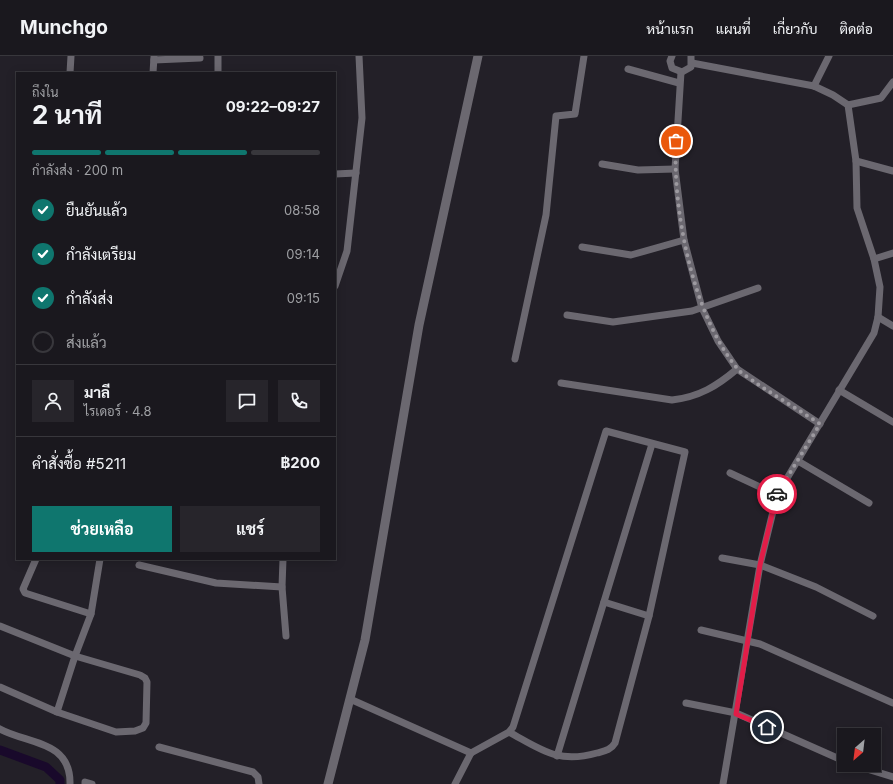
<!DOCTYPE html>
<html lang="th">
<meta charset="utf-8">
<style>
body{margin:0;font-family:Inter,Sarabun,sans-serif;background:#27252b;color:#f1f3f6;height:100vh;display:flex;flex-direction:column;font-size:15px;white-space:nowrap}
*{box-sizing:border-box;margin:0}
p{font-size:13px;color:#9fa0a4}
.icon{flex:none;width:22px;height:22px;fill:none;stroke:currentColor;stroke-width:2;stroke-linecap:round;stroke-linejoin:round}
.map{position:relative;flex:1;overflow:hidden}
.panel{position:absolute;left:16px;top:16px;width:320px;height:488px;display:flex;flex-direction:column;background:#1a181e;border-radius:0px;box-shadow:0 2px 10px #0003,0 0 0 1px #38373c}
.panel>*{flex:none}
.needle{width:26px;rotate:208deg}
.buttons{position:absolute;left:837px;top:672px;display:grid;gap:8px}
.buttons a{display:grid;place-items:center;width:44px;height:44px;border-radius:0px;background:#1a181e;box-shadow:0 2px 10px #0003,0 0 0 1px #38373c;font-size:20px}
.pin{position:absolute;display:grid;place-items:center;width:34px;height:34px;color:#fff;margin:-17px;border:2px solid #fff;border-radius:50%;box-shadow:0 1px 4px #0007}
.courier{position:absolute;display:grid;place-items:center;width:40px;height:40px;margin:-20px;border:3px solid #e11d48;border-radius:50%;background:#fff;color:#222;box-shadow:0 1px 5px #0007}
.summary em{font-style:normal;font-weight:700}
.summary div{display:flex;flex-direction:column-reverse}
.summary{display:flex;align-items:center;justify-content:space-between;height:68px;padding:0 16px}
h1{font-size:26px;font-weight:700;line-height:30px}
.bar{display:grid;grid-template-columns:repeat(4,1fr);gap:6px 4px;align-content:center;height:48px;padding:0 16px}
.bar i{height:5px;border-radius:3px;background:#38373c}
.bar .active{background:#0f766e}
.bar p{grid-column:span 4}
.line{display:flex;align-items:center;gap:10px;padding:0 16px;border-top:1px solid #38373c}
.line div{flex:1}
.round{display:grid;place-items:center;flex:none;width:42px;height:42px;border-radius:0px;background:#27252b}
ol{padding:0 16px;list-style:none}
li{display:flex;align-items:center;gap:12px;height:44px}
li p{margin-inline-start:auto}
li .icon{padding:4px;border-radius:50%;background:#0f766e;color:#fff;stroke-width:4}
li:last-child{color:#9fa0a4}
li i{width:22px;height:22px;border:2px solid #38373c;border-radius:50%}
.primary-button{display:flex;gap:8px;margin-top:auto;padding:8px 16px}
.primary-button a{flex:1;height:46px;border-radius:0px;background:#0f766e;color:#fff;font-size:16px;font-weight:700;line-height:46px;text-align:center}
.primary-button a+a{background:#27252b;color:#f1f3f6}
header{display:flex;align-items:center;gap:24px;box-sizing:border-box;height:56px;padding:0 20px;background:#1a181e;border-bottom:1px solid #38373c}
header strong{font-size:19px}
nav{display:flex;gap:22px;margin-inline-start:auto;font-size:14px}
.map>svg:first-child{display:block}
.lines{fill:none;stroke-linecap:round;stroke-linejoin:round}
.canal{stroke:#19092b;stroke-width:9}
.street{stroke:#6b6870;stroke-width:7}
.secondary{stroke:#6b6870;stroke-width:9}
.done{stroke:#9d9aa0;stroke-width:4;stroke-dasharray:0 7.2}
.route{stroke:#e11d48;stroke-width:5}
</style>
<header>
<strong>Munchgo</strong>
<nav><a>หน้าแรก</a><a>แผนที่</a><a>เกี่ยวกับ</a><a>ติดต่อ</a></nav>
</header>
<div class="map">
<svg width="893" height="728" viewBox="0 0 893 728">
<rect width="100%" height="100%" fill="#232028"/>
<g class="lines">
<polyline class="canal" points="0,694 46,711 60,724 60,728"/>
<g class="street">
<polyline points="218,0 218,17"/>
<polyline points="672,0 670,5 672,12 682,16 691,11 691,0"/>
<polyline points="154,4 200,2"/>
<polyline points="692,7 814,30 833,39 848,49 856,105 857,152 874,203 880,231 878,261 874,277 777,439 760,509 723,728"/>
<polyline points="628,13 679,27"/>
<polyline points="681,16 675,113 684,184 702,252 718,285 737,313 820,368"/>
<polyline points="70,17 71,0"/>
<polyline points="153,17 154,1"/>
<polyline points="814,30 829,0"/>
<polyline points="848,49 881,42 893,26"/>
<polyline points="856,105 893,115"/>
<polyline points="602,108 638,114 675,113"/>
<polyline points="335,118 356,117"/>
<polyline points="582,191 631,199 684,184"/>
<polyline points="874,203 893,197"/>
<polyline points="335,230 347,195 362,62 359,0"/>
<polyline points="567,259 613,266 692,255 758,232"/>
<polyline points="878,261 893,270"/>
<polyline points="515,303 546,159 556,60 575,58 584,0"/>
<path d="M561,327l111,17c27,-3 45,-14 65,-31"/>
<polyline points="839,334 893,366"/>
<polyline points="798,405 869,447"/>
<polyline points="730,417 777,439"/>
<polyline points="722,502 760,509 816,531 873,560"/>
<polyline points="36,503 23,533 25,537 91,558"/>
<polyline points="283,503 282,531 286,580"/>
<polyline points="139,509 216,527 282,531"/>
<polyline points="604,546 649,560"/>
<polyline points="0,570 75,600 140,619 145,622 147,626 146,667 143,672 135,675 116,676 57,656 0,631"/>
<polyline points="701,574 760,588 893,647"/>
<polyline points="350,643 471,697"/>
<polyline points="686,647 736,657 844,705"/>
<polyline points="57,656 75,600 91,558 100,503"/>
<path d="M0,673c27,15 71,11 70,55"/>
<polyline points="159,691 253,716 258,721 259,728"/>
<polyline points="557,700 652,388"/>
<polyline points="854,709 893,721"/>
<polyline points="85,728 85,726 92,728"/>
<path d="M455,728l16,-31 38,-21 4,-5 93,-296 79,21 -36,164 -34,127c-4,7 -11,8 -18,10 -39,11 -55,-3 -88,-21"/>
</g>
<polyline class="secondary" points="328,728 365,584 419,269 478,0"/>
</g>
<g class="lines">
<path class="done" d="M676,85c-4,67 17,175 61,227 4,6 13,10 19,15 21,14 43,27 64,41l-43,70"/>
<polyline class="route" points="767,671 736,658 760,509 777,438"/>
</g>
</svg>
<div class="buttons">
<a><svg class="needle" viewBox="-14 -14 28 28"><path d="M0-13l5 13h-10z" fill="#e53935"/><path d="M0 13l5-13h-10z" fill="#9fa0a4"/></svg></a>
</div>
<div class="pin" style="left:676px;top:85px;background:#ea580c"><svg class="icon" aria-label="bag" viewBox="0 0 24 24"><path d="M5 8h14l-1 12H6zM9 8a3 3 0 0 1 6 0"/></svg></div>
<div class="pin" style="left:767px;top:671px;background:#1f2937"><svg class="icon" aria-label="home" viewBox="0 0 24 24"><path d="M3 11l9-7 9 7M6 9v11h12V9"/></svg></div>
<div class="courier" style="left:777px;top:438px"><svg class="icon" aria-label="car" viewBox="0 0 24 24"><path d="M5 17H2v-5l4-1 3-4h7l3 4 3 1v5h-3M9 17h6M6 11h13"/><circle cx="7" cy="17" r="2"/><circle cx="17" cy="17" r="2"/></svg></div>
<section class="panel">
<div class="summary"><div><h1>2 นาที</h1><p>ถึงใน</p></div><em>09:22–09:27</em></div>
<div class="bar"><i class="active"></i><i class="active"></i><i class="active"></i><i></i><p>กำลังส่ง · 200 m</p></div>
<ol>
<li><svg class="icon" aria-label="check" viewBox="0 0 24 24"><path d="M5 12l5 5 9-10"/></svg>ยืนยันแล้ว<p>08:58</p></li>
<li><svg class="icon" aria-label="check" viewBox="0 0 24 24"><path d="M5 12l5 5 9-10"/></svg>กำลังเตรียม<p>09:14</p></li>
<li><svg class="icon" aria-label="check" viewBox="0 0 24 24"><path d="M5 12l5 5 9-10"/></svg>กำลังส่ง<p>09:15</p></li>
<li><i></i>ส่งแล้ว</li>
</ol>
<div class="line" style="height:72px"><a class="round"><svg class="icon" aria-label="person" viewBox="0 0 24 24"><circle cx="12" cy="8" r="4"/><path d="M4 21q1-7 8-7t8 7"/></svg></a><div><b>มาลี</b><p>ไรเดอร์ · 4.8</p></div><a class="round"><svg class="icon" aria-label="chat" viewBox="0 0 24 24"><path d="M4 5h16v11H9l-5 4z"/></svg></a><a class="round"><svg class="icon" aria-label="phone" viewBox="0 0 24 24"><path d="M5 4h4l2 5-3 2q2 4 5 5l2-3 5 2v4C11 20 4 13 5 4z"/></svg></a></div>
<div class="line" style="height:52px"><div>คำสั่งซื้อ #5211</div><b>฿200</b></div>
<div class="primary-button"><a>ช่วยเหลือ</a><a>แชร์</a></div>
</section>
</div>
